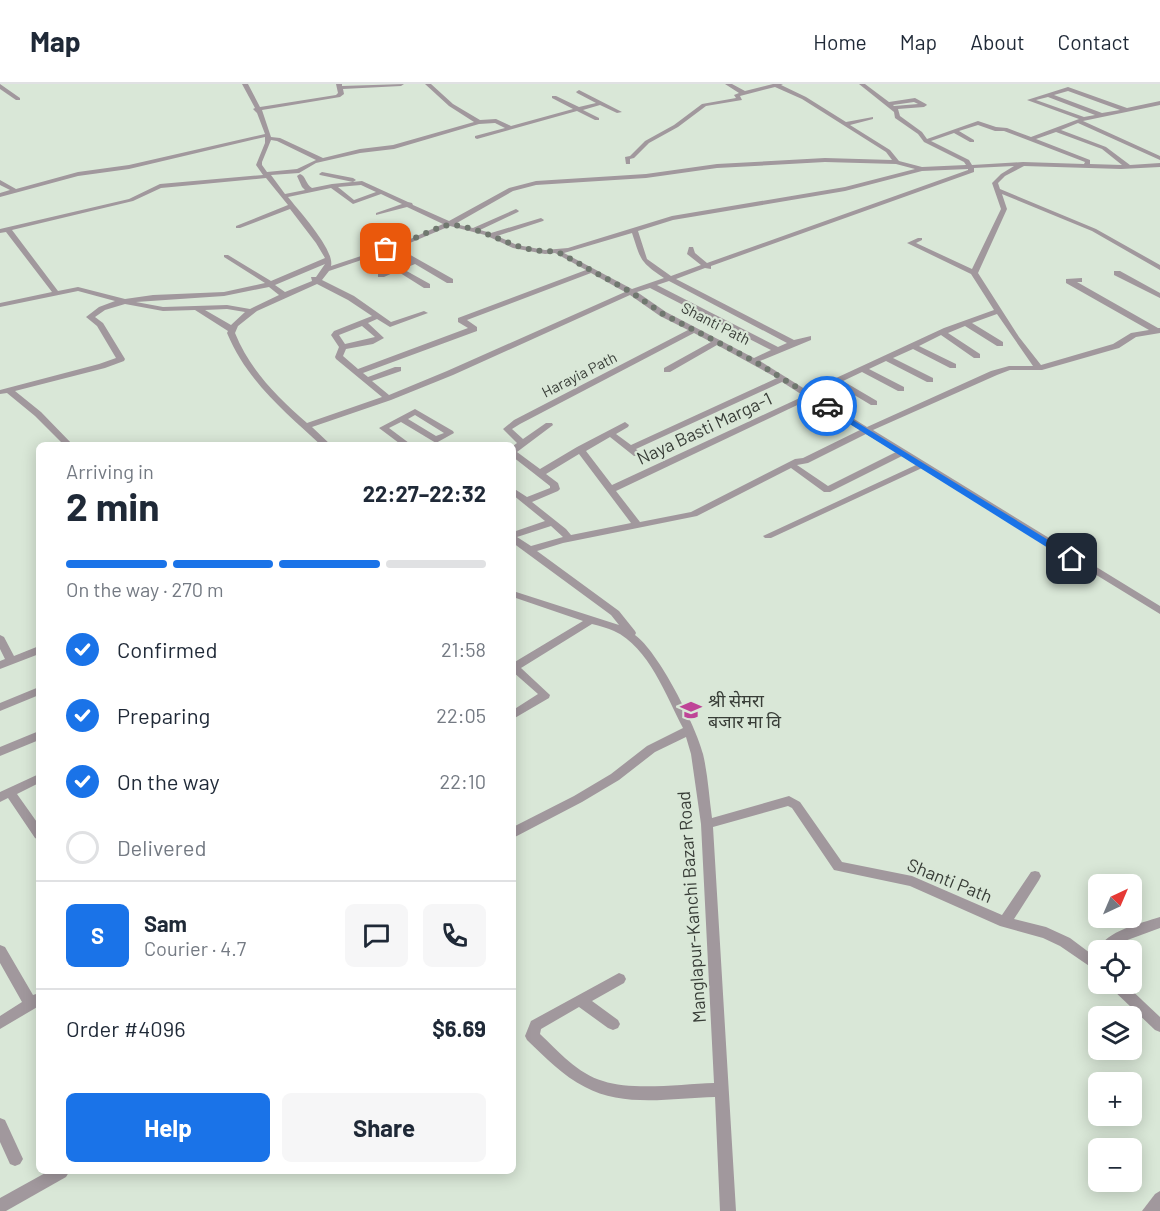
<!DOCTYPE html>
<meta charset="utf-8">
<style>
body{margin:0;font-family:Barlow,"Noto Sans Devanagari",sans-serif;background:#f6f6f7;color:#1f2937;height:100vh;display:flex;flex-direction:column;font-size:22px;white-space:nowrap}
*{box-sizing:border-box;margin:0}
p{font-size:20px;color:#747a83}
.icon{flex:none;width:33px;height:33px;fill:none;stroke:currentColor;stroke-width:2;stroke-linecap:round;stroke-linejoin:round}
.map{position:relative;flex:1;overflow:hidden}
.panel{position:absolute;left:36px;top:358px;width:480px;height:732px;display:flex;flex-direction:column;background:#fff;border-radius:9px;box-shadow:0 3px 15px #0003}
.panel>*{flex:none}
.needle{width:39px;rotate:44deg}
.tools{position:absolute;left:1088px;top:790px;display:grid;gap:12px}
.tools a{display:grid;place-items:center;width:54px;height:54px;border-radius:9px;background:#fff;box-shadow:0 3px 15px #0003;font-size:30px}
.pin{position:absolute;display:grid;place-items:center;width:51px;height:51px;color:#fff;margin:-26px;border-radius:12px;box-shadow:0 3px 9px #0006}
.courier{position:absolute;display:grid;place-items:center;width:60px;height:60px;margin:-30px;border:4px solid #1a73e8;border-radius:50%;background:#fff;color:#222;box-shadow:0 2px 8px #0007}
.headline em{font-style:normal;font-weight:700}
.headline div{display:flex;flex-direction:column-reverse}
.headline{display:flex;align-items:center;justify-content:space-between;height:102px;padding:0 30px}
h1{font-size:39px;font-weight:700;line-height:45px}
.bar{display:grid;grid-template-columns:repeat(4,1fr);gap:9px 6px;align-content:center;height:72px;padding:0 30px}
.bar i{height:8px;border-radius:4px;background:#e0e1e3}
.bar .on{background:#1a73e8}
.bar p{grid-column:span 4}
.line{display:flex;align-items:center;gap:15px;padding:0 30px;border-top:2px solid #e0e1e3}
.line div{flex:1}
.round{display:grid;place-items:center;flex:none;width:63px;height:63px;border-radius:9px;background:#f6f6f7}
ol{padding:0 30px;list-style:none}
li{display:flex;align-items:center;gap:18px;height:66px}
li p{margin-inline-start:auto}
li .icon{padding:6px;border-radius:50%;background:#1a73e8;color:#fff;stroke-width:4}
li:last-child{color:#747a83}
li i{width:33px;height:33px;border:3px solid #e0e1e3;border-radius:50%}
.action{display:flex;gap:12px;margin-top:auto;padding:12px 30px}
.action a{flex:1;height:69px;border-radius:9px;background:#1a73e8;color:#fff;font-size:24px;font-weight:700;line-height:69px;text-align:center}
.action a+a{background:#f6f6f7;color:#1f2937}
header{display:flex;align-items:center;gap:36px;box-sizing:border-box;height:84px;padding:0 30px;background:#fff;border-bottom:2px solid #e0e1e3}
header strong{font-size:28px}
nav{display:flex;gap:33px;margin-inline-start:auto;font-size:21px}
.map>svg:first-child{display:block}
.lines{fill:none;stroke-linecap:round;stroke-linejoin:round}
.minor{fill:#a1989d;fill-rule:evenodd}
.route{fill:#1a73e8}
.done{stroke:#70786f;stroke-width:6;stroke-dasharray:0 10.8}
.labels{text-anchor:middle;dominant-baseline:central;stroke-width:4.5;stroke-linejoin:round;paint-order:stroke}
.far-street-label{font-size:15px;fill:#383d37;stroke:#d9e7d7}
.street-label{font-size:18px;fill:#383d37;stroke:#d9e7d7}
.poi-label{font-size:18px;fill:#383d37;stroke:#d9e7d7;text-anchor:start}
</style>
<header>
<strong>Map</strong>
<nav><a>Home</a><a>Map</a><a>About</a><a>Contact</a></nav>
</header>
<div class="map">
<svg width="1160" height="1127" viewBox="0 0 1160 1127">
<rect width="100%" height="100%" fill="#d9e7d7"/>
<g class="lines">
<g class="minor">
<polygon points="0,0 20,14 20,16 16,16 0,5"/>
<path d="M242,0h6l12,23 76,-12 2,-2 -2,-9h6v2l62,-2 -3,2 -58,3 1,5 -4,3 -78,13 9,27 9,1 43,20 37,-9 33,-4 81,-23 -25,-16 -24,-22h6l22,20 27,16 16,-1 15,7 62,-17 -21,-11v-2h4l23,11 17,-4 -19,-10 -1,-1 3,-2 43,22 -5,1 -17,-8 -17,5 16,8v2h-4l-18,-9 -100,28 -2,-1v-2l30,-8 -10,-5 -16,1 -85,25 -34,4 -44,10 -17,10 -28,2 14,19 20,-4 -3,-3 -5,-11 3,-2c6,2 6,11 12,14l20,-4 30,-3 46,21 4,1 1,2 36,16 60,-33 27,-7 110,-7 71,-10 108,-6 67,2 -6,-8 -84,-53 -27,-12 -35,9 2,4 -36,6 -28,21 -29,16 -15,15 -4,1v5h-4l-1,-7 5,-1 15,-15 29,-16 28,-21 34,-6 -2,-3 5,-2 -14,-9h7l13,7 28,-7h10l-2,1 25,12 40,25 27,-5v2l-23,6 40,25 9,11 23,6 44,-2 -2,-3 -40,-20 -6,-8 -23,-16 -1,-6 -35,-28h6l24,18 26,-4 11,6 1,1 -3,2 -26,2 2,7 22,16 5,7 51,-18 18,6 11,1 24,9 48,-18 -52,-19 41,-13 59,21 33,-7v4l-77,16 77,35v4l-82,-37 -17,7 45,17 24,18 30,-2v4l-39,2 -97,-3 -19,10 -7,7 2,6 96,40 64,36v5l-68,-39 -90,-37 5,15 -29,64 41,64 22,28 72,-21 18,-11 18,-3 -83,-47v-4l16,-1v4h-5l81,46h2v5l-24,4 -17,11 -77,22h-32l-13,5 -124,55 287,176v8l-238,-146 -151,70h-6l-2,-2 153,-71 -14,-9 -72,36h-6l-33,-24 -94,48 -134,27 -26,8 82,60 16,20 1,2 -1,2c23,16 61,91 68,119 5,21 6,43 9,64l77,-22 11,6 42,60 70,14 90,39 29,-43 4,-1 4,1 2,4 -2,4 -25,39 32,8 24,11 28,21v13l-38,-26 -17,-8 -43,-12 -90,-40 -76,-16 -42,-62 -4,-2 -75,21 23,384h-16l-5,-114c-42,1 -92,11 -130,-10 -22,-11 -40,-30 -58,-47l-2,-4 6,-15 88,-48 5,2 2,4 -2,4 -32,18 26,19 2,4 -2,4 -5,2 -5,-2 -29,-21 -38,22 -1,5c18,17 38,40 63,47 30,10 78,3 111,2l-13,-259 -10,-70 -5,-17 -31,15 -36,28 -37,22 -69,36v-11l61,-31 37,-22 36,-28 36,-18c-17,-32 -34,-81 -69,-97 -6,-3 -14,-5 -22,-7l-71,44 29,27 -1,3 -36,21v-9l25,-16 -25,-22v-9l70,-42 -70,-24v-6l106,34 -8,-10 -98,-72v-11l32,-11 -32,-26v-7l14,9 23,-9v-2l-37,-29v-11l4,-3 -14,-14 11,-9 174,-90 -28,-14 -30,-21 -177,80 -62,25 -79,27 20,19h-10c-37,-34 -75,-65 -95,-113l1,-2 -33,-21 -32,1 -38,-7 -20,6 -10,7 8,6 22,36 -1,2 -19,7 -90,23 26,21 33,34h-9l-30,-30 -28,-23 -7,1v-4l99,-26 17,-6 -19,-32 -11,-9 13,-10 16,-6 -37,-10 -78,16v-4l52,-11 -46,-60 -6,1v-4l129,-30 31,-15 103,-9 -7,-10 9,-22v-6l-136,32 -51,7 -78,21v-4l10,-3 -10,-5v-5l16,9 62,-17 51,-7 136,-31 -8,-21 -4,-4 2,-1zM1068,7l52,19 -18,3 -48,-18zM1048,13l47,18 -11,2 -48,-17zM914,18l4,2 -24,2 -1,-1zM978,41l17,6h9l81,31 -1,2 -61,-2 -51,3 -3,-5 -38,-19 23,-8 16,9h4v-2l-15,-9zM1056,48l46,17 20,16 -32,-1v-4l-54,-21zM271,56l6,1 39,19 -19,9 -30,3 -5,-7v-3zM825,78l71,2 19,5 -70,18 -173,29 -104,32 -23,2 -28,-5 -20,-9 46,-15 1,-1 -3,-2 -50,15 -11,-3 38,-18 1,-1 -3,-2 -43,19 -18,-4 58,-33 23,-6 110,-7 71,-10zM1014,82l-13,8 -9,9 9,26 -29,60 -56,-26 6,-3v-2h-4l-11,5 64,31 23,36 -50,18 -136,63 -48,-30 51,-21v-4l-17,4 -118,-61 29,-11 6,1v-3l263,-94v-4zM968,85v1l-261,93 -12,-10 -2,-6h-4l-2,7 14,11 -30,11 -24,-17 -9,-28 35,-11 172,-29 77,-20zM266,94l22,27 -52,21v2h4l50,-19 26,34 9,15 -54,23 -43,-26h-4v2l41,26 -41,9 -71,3 -28,4 -47,-12 -20,4 -46,-61 121,-29 28,-13zM361,101l15,7 -22,8 -16,-13zM331,104l22,16 28,-10 21,10 -26,9v2l31,-8 36,17 -37,17 -75,25c4,-16 -32,-55 -43,-69zM450,142l35,9 28,13 32,6 10,-1 31,17 -128,48v4l10,6 -110,41 -15,-13 3,-7 27,-5 11,-6 -16,-15 9,-4 13,8 38,-14 -4,-2 -33,11 -37,-26 -32,-16 7,-9 62,-21 19,11 -32,12v4h6l13,-6 27,17h6v-4l-27,-15 12,-5 32,19h6v-4l-55,-31zM632,149c9,27 7,28 32,45l-32,11 -68,-36zM325,180l-9,13h-5l1,4 -27,11 -10,-7zM591,189l34,19 -178,79 -58,24 -17,-14 29,-10v-4h-6l-27,10 -5,-4 114,-42v-4l-10,-7zM669,197l118,62 -9,4 -121,-62zM317,200l31,16 24,16 -38,15 -3,4 8,12 -4,10 1,2 46,38 -75,26c-30,-26 -57,-53 -72,-90l3,-7 19,-15zM269,203l10,8 -29,14 -23,-4 -64,2 -27,-5 88,-6zM650,204l121,62 -17,8 -88,-46 -29,-20zM227,225l18,3 -14,13 -26,-15zM997,230l36,52h-24l-18,5 -124,56 -53,-33 22,-10 35,21h6v-4l-34,-20 19,-9 36,19h6v-4l-35,-18 17,-8 41,21h6v-4l-40,-20 20,-9 37,19h6v-4l-37,-18 22,-11 33,23h6v-4l-32,-21 17,-7 32,20h6v-4l-31,-19zM362,242l13,11 -30,7 -6,-9zM694,249l17,9 -47,26v4h6l47,-27 60,33 -146,67 -15,-11 12,-7 1,-2 -4,-3 -48,25 -37,22 -23,-17 36,-27 -1,-2h-6l-23,16 -11,-10 8,-5zM782,298l22,14 -192,89 -26,-34 24,-14 24,19h6l1,-2 -5,-5zM810,315l50,31 -57,28 -8,1 -104,53 -51,10 -24,-31zM866,350l30,18 -68,34 -31,-21 11,-2zM579,370l52,69 -60,12 -5,-6 -34,-27 26,-11 2,-2 -2,-6 -12,-9zM551,442l12,11 -32,9 -14,-9z"/>
<polygon points="322,88 353,94 356,96 353,98 320,91 319,90"/>
<polygon points="1114,187 1120,187 1160,209 1160,214 1114,191"/>
<path d="M415,325l38,22 1,2 -18,10 -35,-21 -12,6 24,18h-10l-24,-18zM415,331l29,18 -8,3 -28,-17z"/>
<polygon points="0,551 4,553 14,572 39,562 39,570 0,585 0,577 5,575 0,565"/>
<polygon points="39,603 39,611 0,627 0,619"/>
<polygon points="39,647 39,656 0,672 0,663"/>
<polygon points="39,690 39,699 17,710 39,741 39,756 35,754 8,714 0,718 0,708"/>
<path d="M1160,833v11l-38,14 -10,9h-14v3l-2,-3c12,-21 43,-27 64,-34z"/>
<polygon points="0,861 5,863 33,911 39,909 39,922 0,945 0,932 22,918 0,879"/>
<polygon points="1109,900 1125,900 1160,933 1160,948 1155,946 1111,904"/>
<polygon points="0,1034 5,1036 23,1075 20,1080 15,1082 10,1080 0,1058"/>
<polygon points="47,1088 69,1088 66,1093 6,1127 0,1127 0,1114"/>
<polygon points="1160,1107 1160,1127 1142,1127 1155,1110"/>
</g>
</g>
<polygon class="route" points="827,320 1076,473 1077,475 1069,477 824,324 823,322"/>
<g class="lines">
<path class="done" d="M386,165c17,-3 53,-25 66,-24 37,3 62,29 104,26l75,41 32,22 91,47 73,45"/>
</g>
<defs>
<symbol id="school-bare" viewBox="-9 -9 18 18"><path d="M0-5L7-2L0 1L-7-2ZM-4 1L0 2.5L4 1V4Q0 6-4 4Z" fill="#bf4597" stroke="#d9e7d7" stroke-width="2.5" paint-order="stroke"/></symbol>
</defs>
<g fill-rule="evenodd">
<use href="#school-bare" x="676" y="611" width="30" height="30"/>
</g>
<g class="labels">
<g class="far-street-label">
<text transform="translate(716 239) rotate(27)">Shanti Path</text>
<text transform="translate(579 290) rotate(-27)">Harayia Path</text>
</g>
<g class="street-label">
<text transform="translate(704 344) rotate(-25)">Naya Basti Marga-1</text>
<text transform="translate(950 796) rotate(22)">Shanti Path</text>
<text transform="translate(691 823) rotate(-94)">Manglapur-Kanchi Bazar Road</text>
</g>
<g class="poi-label">
<text x="708" y="616">श्री सेमरा<tspan x="708" dy="21">बजार मा वि</tspan></text>
</g>
</g>
</svg>
<div class="tools">
<a><svg class="needle" viewBox="-14 -14 28 28"><path d="M0-13l5 13h-10z" fill="#e53935"/><path d="M0 13l5-13h-10z" fill="#747a83"/></svg></a>
<a><svg class="icon" aria-label="locate" viewBox="0 0 24 24"><circle cx="12" cy="12" r="6"/><path d="M12 2v4M12 18v4M2 12h4M18 12h4"/></svg></a>
<a><svg class="icon" aria-label="layers" viewBox="0 0 24 24"><path d="M12 4l9 5-9 5-9-5zM3 14l9 5 9-5"/></svg></a>
<a>+</a>
<a>−</a>
</div>
<div class="pin" style="left:386px;top:165px;background:#ea580c"><svg class="icon" aria-label="bag" viewBox="0 0 24 24"><path d="M5 8h14l-1 12H6zM9 8a3 3 0 0 1 6 0"/></svg></div>
<div class="pin" style="left:1072px;top:475px;background:#1f2937"><svg class="icon" aria-label="home" viewBox="0 0 24 24"><path d="M3 11l9-7 9 7M6 9v11h12V9"/></svg></div>
<div class="courier" style="left:827px;top:322px"><svg class="icon" aria-label="car" viewBox="0 0 24 24"><path d="M5 17H2v-5l4-1 3-4h7l3 4 3 1v5h-3M9 17h6M6 11h13"/><circle cx="7" cy="17" r="2"/><circle cx="17" cy="17" r="2"/></svg></div>
<section class="panel">
<div class="headline"><div><h1>2 min</h1><p>Arriving in</p></div><em>22:27–22:32</em></div>
<div class="bar"><i class="on"></i><i class="on"></i><i class="on"></i><i></i><p>On the way · 270 m</p></div>
<ol>
<li><svg class="icon" aria-label="check" viewBox="0 0 24 24"><path d="M5 12l5 5 9-10"/></svg>Confirmed<p>21:58</p></li>
<li><svg class="icon" aria-label="check" viewBox="0 0 24 24"><path d="M5 12l5 5 9-10"/></svg>Preparing<p>22:05</p></li>
<li><svg class="icon" aria-label="check" viewBox="0 0 24 24"><path d="M5 12l5 5 9-10"/></svg>On the way<p>22:10</p></li>
<li><i></i>Delivered</li>
</ol>
<div class="line" style="height:108px"><b class="round" style="background:#1a73e8;color:#fff">S</b><div><b>Sam</b><p>Courier · 4.7</p></div><a class="round"><svg class="icon" aria-label="chat" viewBox="0 0 24 24"><path d="M4 5h16v11H9l-5 4z"/></svg></a><a class="round"><svg class="icon" aria-label="phone" viewBox="0 0 24 24"><path d="M5 4h4l2 5-3 2q2 4 5 5l2-3 5 2v4C11 20 4 13 5 4z"/></svg></a></div>
<div class="line" style="height:78px"><div>Order #4096</div><b>$6.69</b></div>
<div class="action"><a>Help</a><a>Share</a></div>
</section>
</div>
